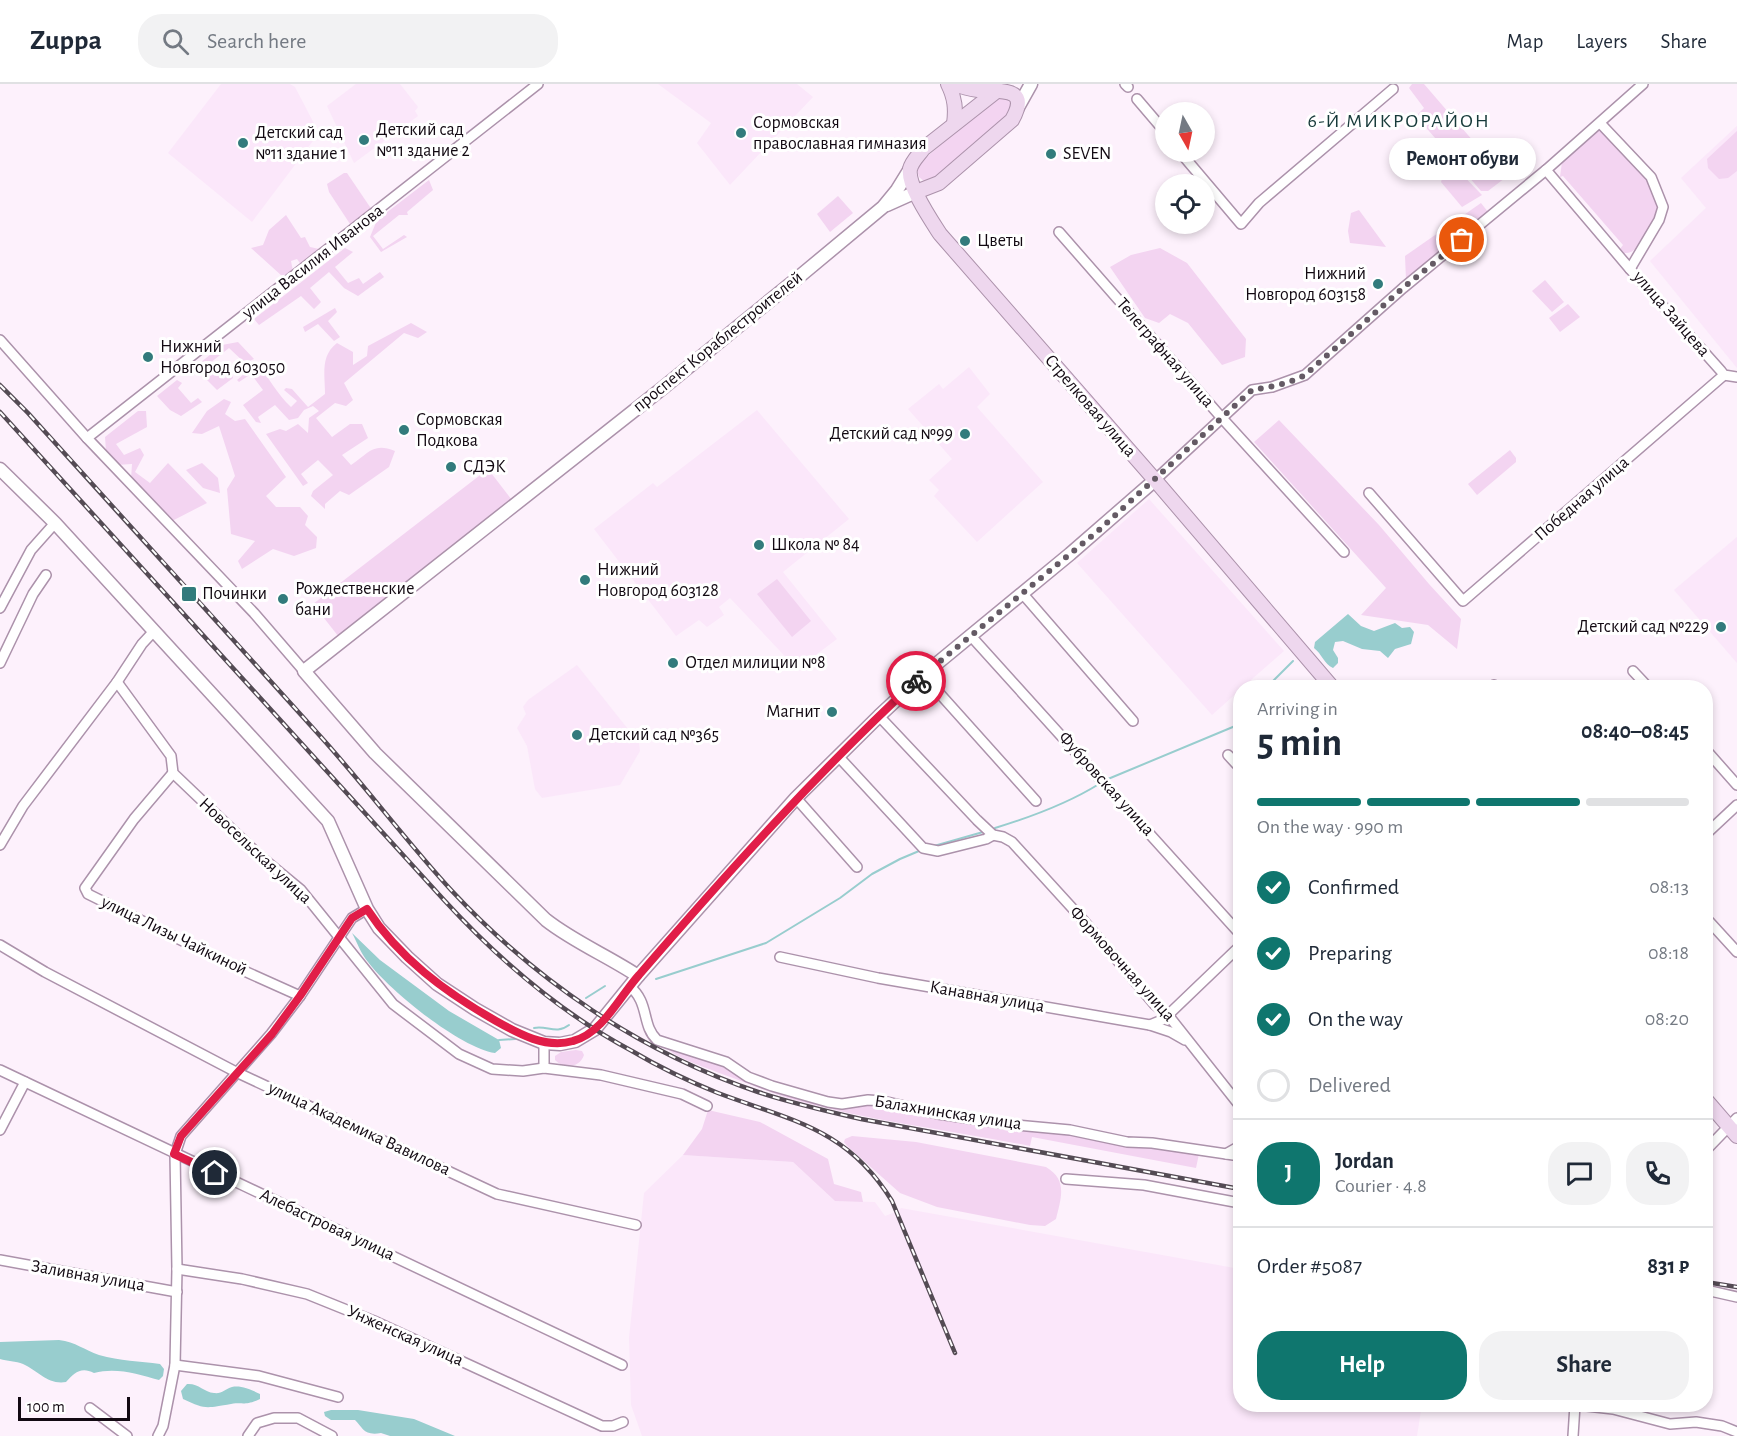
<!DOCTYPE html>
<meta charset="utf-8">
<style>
body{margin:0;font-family:"Alegreya Sans",sans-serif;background:#f2f2f3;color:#1f2937;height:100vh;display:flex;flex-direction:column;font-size:22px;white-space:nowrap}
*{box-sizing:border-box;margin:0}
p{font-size:20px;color:#747a83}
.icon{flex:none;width:33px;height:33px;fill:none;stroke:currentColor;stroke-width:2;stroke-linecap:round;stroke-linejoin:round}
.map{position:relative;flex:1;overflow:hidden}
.panel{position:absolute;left:1233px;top:596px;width:480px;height:732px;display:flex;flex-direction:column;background:#fff;border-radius:24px;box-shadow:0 3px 9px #0003}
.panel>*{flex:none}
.needle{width:39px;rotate:171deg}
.controls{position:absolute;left:1155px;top:18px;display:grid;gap:12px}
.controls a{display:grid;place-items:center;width:60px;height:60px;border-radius:50%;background:#fff;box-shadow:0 3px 9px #0003;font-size:30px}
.scale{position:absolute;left:18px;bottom:15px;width:112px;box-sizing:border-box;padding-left:6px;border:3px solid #120912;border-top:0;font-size:16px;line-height:21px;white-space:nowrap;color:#120912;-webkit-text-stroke:4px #fff;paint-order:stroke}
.pin{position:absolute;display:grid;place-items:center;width:51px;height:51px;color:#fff;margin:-26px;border:3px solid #fff;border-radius:50%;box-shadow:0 2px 6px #0007}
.courier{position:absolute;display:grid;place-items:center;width:60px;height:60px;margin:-30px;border:4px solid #e11d48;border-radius:50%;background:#fff;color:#222;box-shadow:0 2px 8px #0007}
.bubble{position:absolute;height:42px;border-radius:21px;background:#fff;box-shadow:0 3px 9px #0003;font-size:20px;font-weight:600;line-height:42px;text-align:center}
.head em{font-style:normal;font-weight:600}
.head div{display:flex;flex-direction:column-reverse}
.head{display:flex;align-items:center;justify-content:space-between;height:102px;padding:0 24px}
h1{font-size:39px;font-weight:600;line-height:45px}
.bar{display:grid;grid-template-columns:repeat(4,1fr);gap:9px 6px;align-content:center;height:72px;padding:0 24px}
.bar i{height:8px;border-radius:4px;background:#e0e1e3}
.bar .selected{background:#0f766e}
.bar p{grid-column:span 4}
.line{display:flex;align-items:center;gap:15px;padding:0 24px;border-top:2px solid #e0e1e3}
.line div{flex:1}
.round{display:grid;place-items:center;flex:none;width:63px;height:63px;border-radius:24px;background:#f2f2f3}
ol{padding:0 24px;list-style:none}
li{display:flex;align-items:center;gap:18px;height:66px}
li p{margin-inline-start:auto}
li .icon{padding:6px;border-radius:50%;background:#0f766e;color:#fff;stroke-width:4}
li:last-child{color:#747a83}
li i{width:33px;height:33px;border:3px solid #e0e1e3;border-radius:50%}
.button{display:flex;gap:12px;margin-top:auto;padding:12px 24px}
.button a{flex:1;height:69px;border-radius:24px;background:#0f766e;color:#fff;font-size:24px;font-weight:600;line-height:69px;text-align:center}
.button a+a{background:#f2f2f3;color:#1f2937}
header{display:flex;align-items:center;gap:36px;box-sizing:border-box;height:84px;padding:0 30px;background:#fff;border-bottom:2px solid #e0e1e3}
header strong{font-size:28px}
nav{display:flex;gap:33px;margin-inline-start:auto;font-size:21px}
.search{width:420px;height:54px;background:#f2f2f3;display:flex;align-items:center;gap:15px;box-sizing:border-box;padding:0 21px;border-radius:24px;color:#747a83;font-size:22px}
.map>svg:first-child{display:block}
.built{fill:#fbe7fa}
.green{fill:#f3d4f1}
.water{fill:#98cdce}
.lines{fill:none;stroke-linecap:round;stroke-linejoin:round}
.stream{stroke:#98cdce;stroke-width:2}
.minor-casing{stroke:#ac92ab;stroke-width:12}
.tertiary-casing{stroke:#ac92ab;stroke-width:15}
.secondary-casing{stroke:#ac92ab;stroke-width:16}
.minor{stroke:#fff;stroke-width:9}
.tertiary{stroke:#fff;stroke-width:12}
.secondary{stroke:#eed7ee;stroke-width:14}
.rail-casing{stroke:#544b54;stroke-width:4.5}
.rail{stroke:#fff;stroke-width:2;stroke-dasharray:7;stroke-linecap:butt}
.done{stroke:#645a64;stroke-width:6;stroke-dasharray:0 10.8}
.route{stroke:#e11d48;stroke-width:8}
.poi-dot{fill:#327b7c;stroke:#fff;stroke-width:2}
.labels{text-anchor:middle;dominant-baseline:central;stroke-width:6;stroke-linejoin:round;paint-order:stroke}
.poi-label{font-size:18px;fill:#120912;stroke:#fff;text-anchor:start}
.street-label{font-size:18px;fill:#120912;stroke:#fff}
.neighbourhood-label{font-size:20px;letter-spacing:1.5px;fill:#173a3a;stroke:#fff}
</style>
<header>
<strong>Zuppa</strong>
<div class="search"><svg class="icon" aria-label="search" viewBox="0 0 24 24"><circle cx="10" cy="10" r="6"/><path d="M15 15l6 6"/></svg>Search here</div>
<nav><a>Map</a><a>Layers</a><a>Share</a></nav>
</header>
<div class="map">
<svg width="1737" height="1352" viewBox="0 0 1737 1352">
<rect width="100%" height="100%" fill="#fdf1fc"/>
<g class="built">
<polygon points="221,0 290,0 295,3 319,49 252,138 168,69"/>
<polygon points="356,0 400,0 418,23 415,27 418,32 354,79 327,22"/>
<polygon points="658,0 797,0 813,13 730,101 697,59 711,39"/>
<polygon points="1737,42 1737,284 1650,177 1706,124 1681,94"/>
<polygon points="969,283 990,310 977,323 1043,398 977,458 934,412 939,406 929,396 952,375 908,325 939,300 943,305"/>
<polygon points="757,326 849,435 783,488 837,555 797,585 730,514 719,523 724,531 707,543 699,536 676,552 594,445 653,399 657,403"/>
<polygon points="1149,415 1284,567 1243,603 1240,603 1240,606 1212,631 1077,479"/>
<polygon points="1737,453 1737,579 1674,506"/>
<polygon points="577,581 639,659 640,667 620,701 542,714 535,705 527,662 517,644 526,630 523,623 528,616"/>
<polygon points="683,1071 793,1078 835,1117 875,1118 885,1132 898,1127 901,1124 1240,1185 1240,1320 1422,1320 1417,1352 642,1352 631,1321 629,1254 644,1109"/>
</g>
<g class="green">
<polygon points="1412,0 1424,0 1505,94 1488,107 1481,107 1416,32 1424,24 1409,4"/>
<polygon points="1002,12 1011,17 1012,29 937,95 925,98 919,93 917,86 921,78 994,14"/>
<path d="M1601,45c16,17 62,57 56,83 -2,9 -8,17 -13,25 -5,8 -10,17 -20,16l-4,-4 3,-4 -60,-69 -3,1 2,-15z"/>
<polygon points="1737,47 1737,87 1728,94 1719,95 1708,84 1707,75"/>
<polygon points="1448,76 1482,111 1462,123 1441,98"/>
<polygon points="344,89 347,89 372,126 352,143 329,108 327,100"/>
<polygon points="429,96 433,106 407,128 408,131 399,131 373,152 383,165 404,151 407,153 381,168 370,153 377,136"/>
<polygon points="838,112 853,129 830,148 817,130"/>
<polygon points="1481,119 1488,128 1406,196 1405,172"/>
<polygon points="1359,126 1386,163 1350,159 1348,147 1351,129"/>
<polygon points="286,131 301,154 305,153 310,163 324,166 302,182 297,175 291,177 293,187 282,192 251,164 263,161 269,146"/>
<polygon points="345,164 353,168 335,183 348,199 359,194 363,200 380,188 384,193 358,212 344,204 329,188 310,204 321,218 314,225 301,212 259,241 254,235"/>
<polygon points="1160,164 1187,179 1246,255 1245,273 1222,281 1188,239 1170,230 1159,239 1145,234 1110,183 1131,171"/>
<polygon points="1545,196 1564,218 1552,228 1532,207"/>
<polygon points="1568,220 1580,233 1560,248 1549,234"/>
<polygon points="335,224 337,228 328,237 340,253 334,257 318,240 305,248 303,243"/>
<path d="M411,239l16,9 -9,6 -14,-5 -60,50 9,17 -7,6 -11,-3 -19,15 16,19 18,-13h12l6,14 -26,17 9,10c18,-12 22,-23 44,-14l-6,16 -40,28 -9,-4 -15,13v5l-14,-13 2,-5 20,-16 -15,-15 -17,14 7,9 -5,3 -37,-52 14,-5 6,2 12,-7 10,9 1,-15 10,-7 -6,-5 -9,4 -6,8 -9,2 -14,-15 -17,12 3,6 -5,-1 -13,-17 20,-15 -12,-16 -12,8 -2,-2 20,-17c12,15 20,31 34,44l6,-6 -13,-11 2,-2 6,1 16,18 17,-13c0,-19 -5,-38 12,-51l16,9v13l14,-9 1,-10z"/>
<polygon points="238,258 254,275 245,279 229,264 210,279 223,295 232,290 233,294 217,306 199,288 192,292 189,288 222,261"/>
<polygon points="177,296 182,299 178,304 191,319 198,314 202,318 181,332 170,326 157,312"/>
<polygon points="224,315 231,318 225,330 235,337 245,335 286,393 266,412 276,423 300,423 308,432 305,441 317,453 316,464 294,472 273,465 242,485 238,477 255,457 231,450 227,405 235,392 219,342 202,350 192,349 207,327"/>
<polygon points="138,327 146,327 147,343 116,360 124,371 140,364 144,371 135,388 150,399 168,379 207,419 172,437 131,395 132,380 116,381 106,367 105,353"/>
<polygon points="1279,336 1379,441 1429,500 1461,535 1457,565 1428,541 1361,531 1386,504 1254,358"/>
<polygon points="1510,366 1516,374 1516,378 1477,411 1468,400"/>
<polygon points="202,379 218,394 220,409 203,404 186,386"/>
<polygon points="488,385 515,420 342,557 313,520"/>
<polygon points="777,495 811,537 792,553 757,510"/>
<path d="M661,959l66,23 64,28 79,9 329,51 -3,14 -164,-31 -2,9c-80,-16 -161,-25 -239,-47 -23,-7 -46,-17 -69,-25 -17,-7 -49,-16 -61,-31z"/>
<path d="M576,966l6,1 2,4c-4,13 -21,14 -29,5v-4l6,-4z"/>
<polygon points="708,1026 760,1038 828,1075 834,1100 861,1108 863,1118 835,1117 793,1078 683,1071 702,1045"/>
<path d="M852,1052l64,6 130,25c22,13 15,31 10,52l-11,7 -15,-1 -93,-18 -37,-14 -53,-47 -3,-4 1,-3z"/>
</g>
<g class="water">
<path d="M1348,530l13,12 13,5 21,-8 7,5 8,-1 4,5 -3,12 -16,5 -7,9 -8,-7 -18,-2 -19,-8 -8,1 -2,8 5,8v5l-5,5c-9,-4 -11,-14 -19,-20l1,-6z"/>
<path d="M352,849l28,27 69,51 50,29 2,8 -6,5c-35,-5 -106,-63 -127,-91 -7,-8 -11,-20 -16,-29z"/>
<path d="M59,1256c17,2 25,10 40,15 21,6 41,6 61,9l4,5 -1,7 -4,4c-21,-6 -43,-13 -65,-7 -13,-7 -20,0 -28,9 -18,3 -28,-11 -43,-18 -7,-3 -16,-3 -23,-5v-17z"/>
<path d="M187,1300c11,-1 17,8 27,9 8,1 11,-4 18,-6 9,-2 20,3 28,7v5c-15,7 -16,3 -29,5 -25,4 -25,6 -48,-5l-2,-8z"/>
<path d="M331,1326h27l56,9 41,17h-65l-9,-3c-17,3 -18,-5 -26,-13h-24l-6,-4 -1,-4z"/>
</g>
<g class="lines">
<g class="stream">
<polyline points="1269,603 1271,599 1293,577"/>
<polyline points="1108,695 1240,640"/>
<path d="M995,744c36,-11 72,-24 104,-44"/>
<polyline points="934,762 983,748"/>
<polyline points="656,895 766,859 840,814 872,790 900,775 919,767"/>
<polyline points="586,914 605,902"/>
<path d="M534,944c13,-3 22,7 35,-3"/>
<polyline points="499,956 515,955"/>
</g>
<defs>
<g id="minor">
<polyline points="1125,0 1128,3"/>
<polyline points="1137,15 1166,49"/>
<polyline points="1600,39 1651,93 1663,123 1659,136 1630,185"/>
<polyline points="1180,68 1241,140 1259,119 1393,5"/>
<polyline points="1546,86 1630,185 1721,287 1724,291 1737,293"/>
<polyline points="1059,148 1221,333 1344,468"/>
<polyline points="0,256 87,354 254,529 304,587"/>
<polyline points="87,354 538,0"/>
<polyline points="1155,396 1252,306 1272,303 1305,291 1403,204 1546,86 1643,0"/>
<polyline points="1369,409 1463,517 1724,291"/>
<polyline points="1022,509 1133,637"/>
<polyline points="0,524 31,466 55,439"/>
<polyline points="970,551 1240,850"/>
<polyline points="0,579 33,510 46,491"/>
<polyline points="1633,587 1648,603"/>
<polyline points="923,591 1036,717"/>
<polyline points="117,598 171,672 173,689 261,773 301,806 393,920 459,970 492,985 523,987 544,984 601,991 682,1010 707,1022"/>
<polyline points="1494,601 1496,603"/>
<polyline points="879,632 977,736 993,751 1003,753 1012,758 1084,837 1154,920 1168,931 1240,1022"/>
<polyline points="1706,666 1737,701"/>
<polyline points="1228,671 1240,684"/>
<polyline points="838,672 923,764 938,767 986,755 993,751"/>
<polyline points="173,689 134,735 85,804 88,810 231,881 300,912"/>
<polyline points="796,714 857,783"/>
<polyline points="1706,750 1737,721"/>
<polyline points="0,761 23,722 117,598 142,560 154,547"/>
<polyline points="1706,834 1737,868"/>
<polyline points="0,861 45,888 236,988 497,1110 636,1141"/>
<polyline points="780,873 878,894 1150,941 1171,948 1185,956"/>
<path d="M629,902c21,16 12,39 28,54l69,22 22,15 24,9 56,16 14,2 26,-4 15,1 55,13 78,11 54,5 57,12 25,1 88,13"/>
<polyline points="1150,941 1162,936 1168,931 1240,862"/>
<polyline points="544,984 544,959"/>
<polyline points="0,986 622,1281"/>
<polyline points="0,1046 25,998"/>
<polyline points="1706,1066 1737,1034"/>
<polyline points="1226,1070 1240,1062"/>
<polyline points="1066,1095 1144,1101 1240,1119"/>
<polyline points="0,1176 177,1208"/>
<polyline points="177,1185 242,1195 307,1210 374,1237 602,1342 613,1342 623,1338"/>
<polyline points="1706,1206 1737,1213"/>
<polyline points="175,1281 259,1292 338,1313"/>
<polyline points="1569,1320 1613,1325 1670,1340 1696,1338 1722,1342 1737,1348"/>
<polyline points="90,1324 127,1352"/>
<polyline points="158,1352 163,1342 175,1281 177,1185 175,1070 181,1052 271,950 300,912 352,834 367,825"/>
<polyline points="248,1352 257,1339 274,1334 298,1334 332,1352"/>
<polyline points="1573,1352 1575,1321"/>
</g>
<g id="tertiary">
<polyline points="1017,25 1031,0"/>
<polyline points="887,121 916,108"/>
<polyline points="0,385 55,439 328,737 367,825 379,844 407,873 437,900 475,925 512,946 544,959 560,960 575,957 595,945 638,892 796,714 879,632 923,591 1070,470 1155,396"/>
<path d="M638,892c-30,-20 -64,-34 -92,-56l-171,-167 -71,-82 360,-284 136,-111 83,-69 14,-17 13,-21"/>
</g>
<g id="secondary">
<path d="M948,0c7,14 8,25 6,40"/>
<path d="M998,6l-75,59c-4,6 -11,12 -13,20 -3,16 21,51 30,65l215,246 177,207"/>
<path d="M916,108l23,-9 73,-63c19,-34 -12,-28 -34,-30 -8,-1 -16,-3 -23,-6"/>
<polyline points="1706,1016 1737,1052"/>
</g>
</defs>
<use href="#minor" class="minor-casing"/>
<use href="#tertiary" class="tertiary-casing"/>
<use href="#secondary" class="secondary-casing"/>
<use href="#minor" class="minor"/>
<use href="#tertiary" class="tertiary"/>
<use href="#secondary" class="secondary"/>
<defs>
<g id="rail">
<path d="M0,301l28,28c98,108 196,216 293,324 45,50 85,104 131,154 84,90 188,161 306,201 33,11 68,19 103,27l379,70"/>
<path d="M0,328l444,488c55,60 115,112 188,151 27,16 56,30 86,42 74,28 129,35 174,108l63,152"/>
<polyline points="1706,1198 1737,1203"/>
</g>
</defs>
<use href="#rail" class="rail-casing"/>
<use href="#rail" class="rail"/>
</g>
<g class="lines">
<path class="done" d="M916,597l183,-151 153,-140c18,-3 37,-6 53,-15l98,-87 59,-48"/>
<path class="route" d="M215,1089l-41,-19 7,-18 91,-102 28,-38 52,-78 15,-9c32,49 78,83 129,112 23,13 50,28 77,20 29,-7 47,-45 66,-66 88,-102 178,-202 277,-294"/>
</g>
<g class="poi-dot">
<circle cx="741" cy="49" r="6"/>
<circle cx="364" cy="56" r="6"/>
<circle cx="243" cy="59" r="6"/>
<circle cx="1051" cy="70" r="6"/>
<circle cx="965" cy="157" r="6"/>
<circle cx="1378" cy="200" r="6"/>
<circle cx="148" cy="273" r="6"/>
<circle cx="404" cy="346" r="6"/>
<circle cx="965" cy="350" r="6"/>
<circle cx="451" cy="383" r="6"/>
<circle cx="759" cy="461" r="6"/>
<circle cx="585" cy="496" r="6"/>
<rect x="181" y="502" width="16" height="16" rx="3"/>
<circle cx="283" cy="515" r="6"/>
<circle cx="1721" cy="543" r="6"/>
<circle cx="673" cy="579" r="6"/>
<circle cx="832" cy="628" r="6"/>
<circle cx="577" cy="651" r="6"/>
</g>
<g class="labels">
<g class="poi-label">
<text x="753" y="39">Сормовская<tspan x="753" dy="21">православная гимназия</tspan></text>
<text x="376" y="46">Детский сад<tspan x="376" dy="21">№11 здание 2</tspan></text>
<text x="255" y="49">Детский сад<tspan x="255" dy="21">№11 здание 1</tspan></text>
<text x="1063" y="70">SEVEN</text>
<text x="977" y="157">Цветы</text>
<text x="1366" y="190" text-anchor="end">Нижний<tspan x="1366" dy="21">Новгород 603158</tspan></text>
<text x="160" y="263">Нижний<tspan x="160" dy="21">Новгород 603050</tspan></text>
<text x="416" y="336">Сормовская<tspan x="416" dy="21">Подкова</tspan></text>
<text x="953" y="350" text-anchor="end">Детский сад №99</text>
<text x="463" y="383">СДЭК</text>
<text x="771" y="461">Школа № 84</text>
<text x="597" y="486">Нижний<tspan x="597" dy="21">Новгород 603128</tspan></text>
<text x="295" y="505">Рождественские<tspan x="295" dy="21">бани</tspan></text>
<text x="202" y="510">Починки</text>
<text x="1709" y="543" text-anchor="end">Детский сад №229</text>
<text x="685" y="579">Отдел милиции №8</text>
<text x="820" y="628" text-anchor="end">Магнит</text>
<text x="589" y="651">Детский сад №365</text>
</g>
<g class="street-label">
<text transform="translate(313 178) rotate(-38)">улица Василия Иванова</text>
<text transform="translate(1671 230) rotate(49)">улица Зайцева</text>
<text transform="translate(718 258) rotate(-39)">проспект Кораблестроителей</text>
<text transform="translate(1165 269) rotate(49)">Телеграфная улица</text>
<text transform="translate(1090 322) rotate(49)">Стрелковая улица</text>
<text transform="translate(1582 415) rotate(-41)">Победная улица</text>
<text transform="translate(1106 700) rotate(48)">Фубровская улица</text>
<text transform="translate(255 767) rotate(43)">Новосельская улица</text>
<text transform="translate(174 852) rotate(26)">улица Лизы Чайкиной</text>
<text transform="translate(1122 880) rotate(48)">Формовочная улица</text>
<text transform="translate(987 913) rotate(10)">Канавная улица</text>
<text transform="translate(948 1029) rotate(9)">Балахнинская улица</text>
<text transform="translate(359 1045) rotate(25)">улица Академика Вавилова</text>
<text transform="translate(327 1141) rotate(25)">Алебастровая улица</text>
<text transform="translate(88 1192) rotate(10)">Заливная улица</text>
<text transform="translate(405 1252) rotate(24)">Унженская улица</text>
</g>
<g class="neighbourhood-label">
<text x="1399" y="37">6-Й МИКРОРАЙОН</text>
</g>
</g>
</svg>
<div class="controls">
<a><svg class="needle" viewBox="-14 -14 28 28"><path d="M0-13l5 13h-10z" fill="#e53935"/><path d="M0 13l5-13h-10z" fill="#747a83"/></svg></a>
<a><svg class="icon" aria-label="locate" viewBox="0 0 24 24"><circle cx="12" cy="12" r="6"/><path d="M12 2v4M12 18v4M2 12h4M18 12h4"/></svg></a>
</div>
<div class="scale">100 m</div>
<div class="pin" style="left:1462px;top:156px;background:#ea580c"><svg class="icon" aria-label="bag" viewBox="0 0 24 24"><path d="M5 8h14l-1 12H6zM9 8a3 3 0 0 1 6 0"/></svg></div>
<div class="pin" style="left:215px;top:1089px;background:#1f2937"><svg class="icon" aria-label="home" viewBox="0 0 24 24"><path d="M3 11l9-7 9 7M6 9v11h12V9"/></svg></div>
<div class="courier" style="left:916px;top:597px"><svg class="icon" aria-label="bike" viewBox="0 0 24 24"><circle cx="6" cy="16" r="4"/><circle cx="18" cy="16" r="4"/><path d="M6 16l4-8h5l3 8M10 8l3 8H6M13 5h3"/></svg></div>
<div class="bubble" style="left:1389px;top:54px;width:147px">Ремонт обуви</div>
<section class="panel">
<div class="head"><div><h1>5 min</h1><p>Arriving in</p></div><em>08:40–08:45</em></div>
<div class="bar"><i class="selected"></i><i class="selected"></i><i class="selected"></i><i></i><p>On the way · 990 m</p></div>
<ol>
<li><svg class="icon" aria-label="check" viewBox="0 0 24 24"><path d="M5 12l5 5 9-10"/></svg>Confirmed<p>08:13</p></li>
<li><svg class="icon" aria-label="check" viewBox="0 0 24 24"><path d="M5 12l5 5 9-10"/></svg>Preparing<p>08:18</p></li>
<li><svg class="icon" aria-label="check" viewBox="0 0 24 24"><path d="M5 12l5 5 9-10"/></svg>On the way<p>08:20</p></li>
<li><i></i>Delivered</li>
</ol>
<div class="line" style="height:108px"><b class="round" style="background:#0f766e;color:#fff">J</b><div><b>Jordan</b><p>Courier · 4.8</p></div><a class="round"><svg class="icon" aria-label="chat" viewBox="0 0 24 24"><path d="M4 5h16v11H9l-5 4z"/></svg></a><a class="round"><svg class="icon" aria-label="phone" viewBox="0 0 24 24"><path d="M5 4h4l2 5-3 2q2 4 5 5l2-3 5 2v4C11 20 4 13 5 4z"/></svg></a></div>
<div class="line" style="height:78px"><div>Order #5087</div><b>831 ₽</b></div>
<div class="button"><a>Help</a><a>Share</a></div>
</section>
</div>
